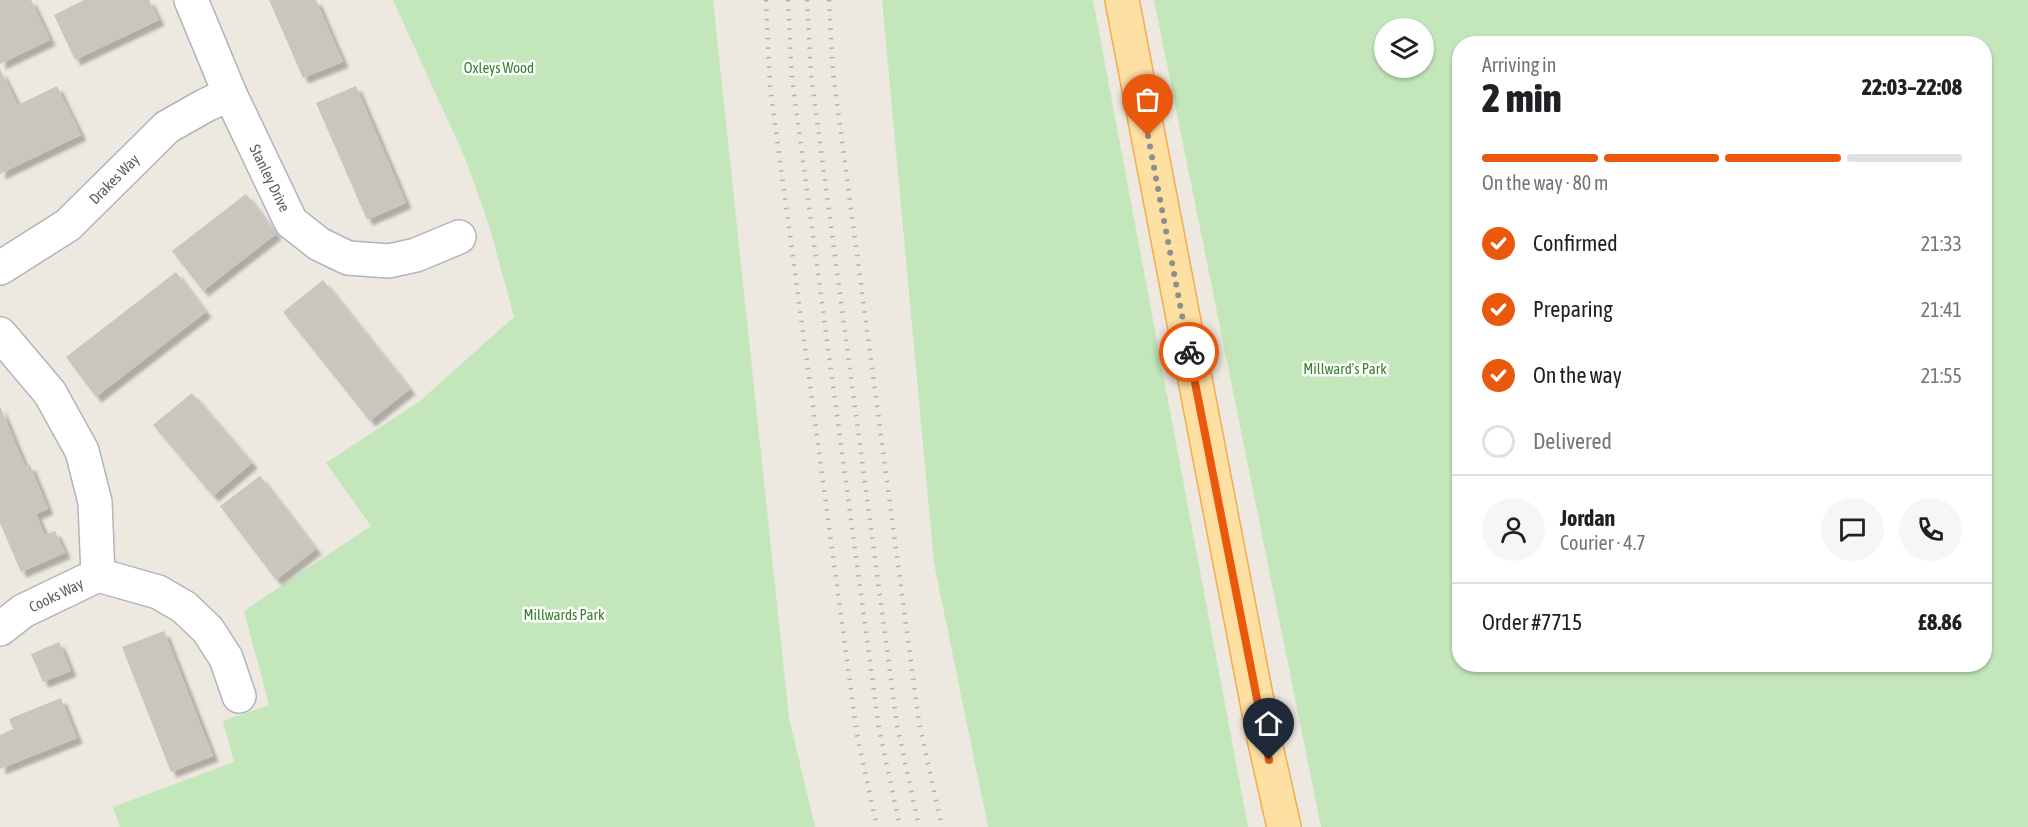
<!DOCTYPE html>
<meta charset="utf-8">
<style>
body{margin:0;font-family:"Asap Condensed",sans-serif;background:#f6f6f6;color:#202124;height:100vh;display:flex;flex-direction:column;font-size:22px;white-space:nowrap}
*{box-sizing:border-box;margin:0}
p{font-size:20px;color:#757577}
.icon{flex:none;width:33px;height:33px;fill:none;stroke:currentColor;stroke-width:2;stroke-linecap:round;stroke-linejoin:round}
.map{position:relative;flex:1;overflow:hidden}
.sheet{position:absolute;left:1452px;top:36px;width:540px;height:636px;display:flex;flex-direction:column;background:#fff;border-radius:24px;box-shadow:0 2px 4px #0004}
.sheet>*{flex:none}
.tools{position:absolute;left:1374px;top:18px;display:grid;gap:12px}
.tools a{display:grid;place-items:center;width:60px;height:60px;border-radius:50%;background:#fff;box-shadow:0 2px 4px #0004;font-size:30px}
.pin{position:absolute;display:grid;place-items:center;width:51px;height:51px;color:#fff;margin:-62px -26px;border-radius:50% 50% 50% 0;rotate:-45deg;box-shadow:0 0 6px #0007}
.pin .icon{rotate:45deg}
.courier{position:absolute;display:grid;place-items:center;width:60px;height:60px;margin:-30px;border:4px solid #ea580c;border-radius:50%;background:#fff;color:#222;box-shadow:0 2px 8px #0007}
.head em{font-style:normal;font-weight:800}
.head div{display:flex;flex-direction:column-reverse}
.head{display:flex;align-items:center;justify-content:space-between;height:102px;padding:0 30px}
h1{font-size:39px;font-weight:800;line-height:45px}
.bar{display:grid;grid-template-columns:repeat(4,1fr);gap:9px 6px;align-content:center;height:72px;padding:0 30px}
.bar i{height:8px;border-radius:4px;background:#e0e0e0}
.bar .on{background:#ea580c}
.bar p{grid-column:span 4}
.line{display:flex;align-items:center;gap:15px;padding:0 30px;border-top:2px solid #e0e0e0}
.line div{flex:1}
.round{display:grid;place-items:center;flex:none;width:63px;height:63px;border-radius:32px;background:#f6f6f6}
ol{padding:0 30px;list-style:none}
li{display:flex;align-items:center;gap:18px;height:66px}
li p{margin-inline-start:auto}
li .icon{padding:6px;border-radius:50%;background:#ea580c;color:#fff;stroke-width:4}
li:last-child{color:#757577}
li i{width:33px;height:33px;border:3px solid #e0e0e0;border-radius:50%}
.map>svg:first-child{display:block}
.green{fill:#c3e6bb;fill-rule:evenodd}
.building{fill:#cac5bf;filter:url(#shadow)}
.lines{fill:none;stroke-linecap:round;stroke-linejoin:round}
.minor-casing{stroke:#b1b5b9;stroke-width:36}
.major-casing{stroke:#f6aa50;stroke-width:36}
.minor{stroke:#fff;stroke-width:33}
.major{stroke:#ffe0a3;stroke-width:33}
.rail{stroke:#b0b1b2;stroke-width:4.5;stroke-dasharray:1.5 8;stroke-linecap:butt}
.done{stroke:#8d8f8e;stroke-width:6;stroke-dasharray:0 10.8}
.route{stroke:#ea580c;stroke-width:8}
.labels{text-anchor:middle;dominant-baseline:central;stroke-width:5;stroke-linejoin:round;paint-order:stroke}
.park-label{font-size:15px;fill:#3b8230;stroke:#fff}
.street-label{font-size:15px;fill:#595f62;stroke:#fff}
</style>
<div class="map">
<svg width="2028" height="827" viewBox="0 0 2028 827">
<defs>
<filter id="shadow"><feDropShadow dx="5.5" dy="5.5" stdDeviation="1.5" flood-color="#0004"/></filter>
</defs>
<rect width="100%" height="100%" fill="#ede8e0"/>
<g class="green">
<polygon points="393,0 713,0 789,718 815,827 120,827 113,807 234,762 223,721 269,705 244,611 371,526 326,463 420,401 514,317 489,225 465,158"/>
<polygon points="882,0 1093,0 1248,827 988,827 934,563"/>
<path d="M1154,0h874v827h-707zM1384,28h40v40h-40zM1460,44h524v620h-524z"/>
</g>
<g class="building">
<polygon points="0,0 31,0 50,40 0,64"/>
<polygon points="84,0 149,0 159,20 75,60 54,15"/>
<polygon points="269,0 316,0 343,62 303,78"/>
<polygon points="0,69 18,105 57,86 81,135 0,174"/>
<polygon points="356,86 406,203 367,220 316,103"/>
<polygon points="246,194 276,234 203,291 172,251"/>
<polygon points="176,272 206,312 96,397 66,357"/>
<polygon points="323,280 410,389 370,421 283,312"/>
<polygon points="192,393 252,463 213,496 153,425"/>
<polygon points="0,406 25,466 30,465 48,509 36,514 45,535 55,531 65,553 21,572 0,523"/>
<polygon points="260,476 316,549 276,580 220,506"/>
<polygon points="164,631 213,756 171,772 122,647"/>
<polygon points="59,642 71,671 43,682 31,654"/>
<polygon points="61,698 77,738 0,769 0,735 13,729 9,719"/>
</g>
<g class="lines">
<defs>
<g id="minor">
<polyline points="191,0 230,94 291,222 319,244 348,258 389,261 416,255 459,237"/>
<polyline points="0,268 68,225 167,127 206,105 230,94"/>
<polyline points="0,334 50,393 82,451 95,502 98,575"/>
<polyline points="0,629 23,611 98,575 158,592 184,607 208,630 226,658 239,696"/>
</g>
<polyline id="major" points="1122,0 1264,738 1284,827"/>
</defs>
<use href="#minor" class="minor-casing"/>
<use href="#major" class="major-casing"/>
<use href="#minor" class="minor"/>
<use href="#major" class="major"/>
<g class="rail">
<polyline points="766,0 770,86 857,735 877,827"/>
<polyline points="788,0 792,79 879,729 900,827"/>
<polyline points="807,0 811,75 897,725 919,827"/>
<polyline points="829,0 833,73 919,723 942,827"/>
</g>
</g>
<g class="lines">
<polyline class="done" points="1148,136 1189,352"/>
<polyline class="route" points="1189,352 1269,760"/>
</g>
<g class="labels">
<g class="park-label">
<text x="499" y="67">Oxleys Wood</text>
<text x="1345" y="368">Millward's Park</text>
<text x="564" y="614">Millwards Park</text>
</g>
<g class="street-label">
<text transform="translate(270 178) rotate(64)">Stanley Drive</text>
<text transform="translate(114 179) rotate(-45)">Drakes Way</text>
<text transform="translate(56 595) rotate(-26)">Cooks Way</text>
</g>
</g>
</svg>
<div class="tools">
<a><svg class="icon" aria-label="layers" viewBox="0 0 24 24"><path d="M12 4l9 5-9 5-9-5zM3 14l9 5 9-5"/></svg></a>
</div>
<div class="pin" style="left:1148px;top:136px;background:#ea580c"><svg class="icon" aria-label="bag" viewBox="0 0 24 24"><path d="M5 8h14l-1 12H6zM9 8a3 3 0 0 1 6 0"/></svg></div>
<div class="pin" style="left:1269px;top:760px;background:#1f2937"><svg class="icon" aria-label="home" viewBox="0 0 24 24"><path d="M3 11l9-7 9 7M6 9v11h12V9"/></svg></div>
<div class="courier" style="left:1189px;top:352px"><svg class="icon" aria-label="bike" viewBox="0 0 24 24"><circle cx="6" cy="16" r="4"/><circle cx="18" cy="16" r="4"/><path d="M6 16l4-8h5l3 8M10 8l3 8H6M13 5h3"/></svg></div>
<section class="sheet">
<div class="head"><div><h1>2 min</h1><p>Arriving in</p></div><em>22:03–22:08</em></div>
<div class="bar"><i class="on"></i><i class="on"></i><i class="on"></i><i></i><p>On the way · 80 m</p></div>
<ol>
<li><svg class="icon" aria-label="check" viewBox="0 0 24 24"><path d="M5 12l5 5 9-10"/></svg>Confirmed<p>21:33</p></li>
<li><svg class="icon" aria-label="check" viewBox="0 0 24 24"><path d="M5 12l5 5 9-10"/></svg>Preparing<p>21:41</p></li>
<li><svg class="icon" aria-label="check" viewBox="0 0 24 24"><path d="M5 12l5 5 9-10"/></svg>On the way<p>21:55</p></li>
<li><i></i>Delivered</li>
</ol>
<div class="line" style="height:108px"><a class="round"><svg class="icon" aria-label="person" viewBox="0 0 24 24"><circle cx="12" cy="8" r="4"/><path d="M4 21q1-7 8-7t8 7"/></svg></a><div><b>Jordan</b><p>Courier · 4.7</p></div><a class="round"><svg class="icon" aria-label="chat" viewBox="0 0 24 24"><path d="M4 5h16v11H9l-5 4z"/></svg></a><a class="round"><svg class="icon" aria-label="phone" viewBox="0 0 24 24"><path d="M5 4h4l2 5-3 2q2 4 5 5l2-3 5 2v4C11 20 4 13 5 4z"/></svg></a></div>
<div class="line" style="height:78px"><div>Order #7715</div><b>£8.86</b></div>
</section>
</div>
